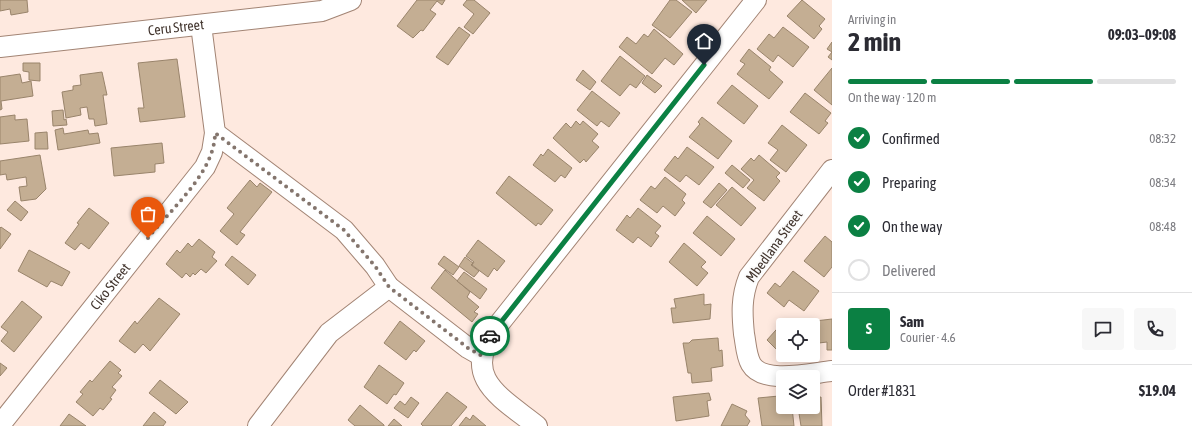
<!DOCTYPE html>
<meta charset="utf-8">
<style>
body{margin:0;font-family:"Asap Condensed",sans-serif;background:#f7f7f7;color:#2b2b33;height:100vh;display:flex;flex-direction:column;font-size:15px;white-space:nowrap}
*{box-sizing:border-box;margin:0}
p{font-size:13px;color:#7c7c81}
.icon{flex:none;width:22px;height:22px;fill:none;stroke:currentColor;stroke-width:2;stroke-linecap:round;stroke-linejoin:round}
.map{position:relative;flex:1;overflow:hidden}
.panel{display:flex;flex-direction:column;background:#fff;width:360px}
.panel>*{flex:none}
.tools{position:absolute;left:776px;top:318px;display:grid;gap:8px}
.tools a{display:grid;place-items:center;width:44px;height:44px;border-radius:4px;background:#fff;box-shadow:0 2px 10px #0003;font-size:20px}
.pin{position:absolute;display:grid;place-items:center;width:34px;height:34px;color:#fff;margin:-41px -17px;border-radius:50% 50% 50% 0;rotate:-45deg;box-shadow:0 0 4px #0007}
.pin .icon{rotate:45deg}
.courier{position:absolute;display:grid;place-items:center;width:40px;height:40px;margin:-20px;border:3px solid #0b8043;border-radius:50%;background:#fff;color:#222;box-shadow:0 1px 5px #0007}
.headline em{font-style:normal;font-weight:700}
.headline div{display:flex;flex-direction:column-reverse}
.headline{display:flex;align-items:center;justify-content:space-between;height:68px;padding:0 16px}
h1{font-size:26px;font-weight:700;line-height:30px}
.bar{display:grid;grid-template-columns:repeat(4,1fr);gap:6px 4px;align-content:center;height:48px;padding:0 16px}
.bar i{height:5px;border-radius:3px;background:#e1e1e2}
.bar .on{background:#0b8043}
.bar p{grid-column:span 4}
.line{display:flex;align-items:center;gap:10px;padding:0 16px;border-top:1px solid #e1e1e2}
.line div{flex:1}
.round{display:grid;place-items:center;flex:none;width:42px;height:42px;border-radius:4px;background:#f7f7f7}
ol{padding:0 16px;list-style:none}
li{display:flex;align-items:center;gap:12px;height:44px}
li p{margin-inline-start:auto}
li .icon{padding:4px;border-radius:50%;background:#0b8043;color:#fff;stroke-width:4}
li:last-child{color:#7c7c81}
li i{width:22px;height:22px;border:2px solid #e1e1e2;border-radius:50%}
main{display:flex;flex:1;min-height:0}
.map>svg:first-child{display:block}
.building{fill:#c4ae93;stroke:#99846b}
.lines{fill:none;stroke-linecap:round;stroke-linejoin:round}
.street-casing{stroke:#a28474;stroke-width:22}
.street{stroke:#fff;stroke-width:20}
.done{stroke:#84756d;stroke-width:4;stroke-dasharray:0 7.2}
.route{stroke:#0b8043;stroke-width:5}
.labels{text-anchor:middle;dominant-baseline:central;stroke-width:4;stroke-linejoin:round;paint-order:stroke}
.street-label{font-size:14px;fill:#43362f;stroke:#fbfbfb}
</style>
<main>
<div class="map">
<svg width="832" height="426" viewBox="0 0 832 426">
<rect width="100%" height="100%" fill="#fee9df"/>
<g class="building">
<polygon points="0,0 27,0 28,12 11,15 10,9 0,11"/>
<polygon points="417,0 445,0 442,5 437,1 430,10 436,14 423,31 421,30 413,38 397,26"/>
<polygon points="467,0 474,0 490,13 473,34 464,27 474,14 463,5"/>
<polygon points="670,0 676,0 692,12 670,38 652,25"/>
<polygon points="682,0 707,0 696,13"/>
<polygon points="802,0 825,19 819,26 822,29 814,39 787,16"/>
<polygon points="459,27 470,35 448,65 436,57"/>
<polygon points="783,27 809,47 793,67 778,55 773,62 757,49 769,34 774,38"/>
<polygon points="654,29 683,54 674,65 665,58 652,74 619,47 627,37 636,44 644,34 648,37"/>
<polygon points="832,42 832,60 828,57 832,52 827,49"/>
<polygon points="749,49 771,67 769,70 783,82 769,99 737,74 745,64 740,61"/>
<polygon points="620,56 645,76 636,88 630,84 620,96 601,81"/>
<polygon points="177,59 185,117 140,122 138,108 144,108 138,63"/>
<polygon points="23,63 40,63 40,81 29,80 29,72 23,71"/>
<polygon points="832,68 832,105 814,90"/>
<polygon points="583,70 596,82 590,90 576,80"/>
<polygon points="102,72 107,95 103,95 107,124 95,126 94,119 89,119 87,107 80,108 81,115 66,118 62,92 73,90 73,86 81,85 80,75"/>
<polygon points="20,74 22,83 31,81 33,96 1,101 2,109 0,110 0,77"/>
<polygon points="647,75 662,86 655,93 642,83"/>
<polygon points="732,85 758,106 744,124 717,103"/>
<polygon points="592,91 620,113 609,127 601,121 597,126 577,110"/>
<polygon points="805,93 831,113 825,121 828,123 819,134 790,112"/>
<polygon points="63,110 64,120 66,119 67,125 53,126 52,111"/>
<polygon points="15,115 15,120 27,119 29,141 0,144 0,117"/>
<polygon points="702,117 732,141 718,159 689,137 700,124 698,122"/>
<polygon points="576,121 580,125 583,121 598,134 592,141 599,147 586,162 584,159 580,163 553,138 566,123 571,128"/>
<polygon points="782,125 807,145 786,172 770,160 778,150 768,143"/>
<polygon points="63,128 64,134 88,130 89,134 98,133 100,143 58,150 55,130"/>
<polygon points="47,132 48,149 35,149 35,133"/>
<polygon points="162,143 164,163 155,164 155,172 114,176 111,148"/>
<polygon points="687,147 714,167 699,185 686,175 680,182 664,170 675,156 678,159"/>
<polygon points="548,149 572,168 565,178 561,175 555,182 533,165 541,154 543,156"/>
<polygon points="40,155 46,189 36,199 21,201 19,187 27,186 26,177 7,180 6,174 0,175 0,161"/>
<polygon points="759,155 780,173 776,177 780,181 764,201 747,188 754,180 741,169 751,158 754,161"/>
<polygon points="732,165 750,180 743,188 725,173"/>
<polygon points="509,176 553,210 541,225 538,223 536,226 496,193"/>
<polygon points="665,177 686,194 682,200 685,203 675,216 663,206 657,213 640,200 651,186 655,189"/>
<polygon points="250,180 257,187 260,183 272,192 240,232 245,235 237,245 220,231 234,214 227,208"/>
<polygon points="719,183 727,190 711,208 703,202"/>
<polygon points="732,187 756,208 741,226 716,205"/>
<polygon points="15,201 28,212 21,221 7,210"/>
<polygon points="89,208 109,223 89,249 81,243 75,250 65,243 79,224 77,223"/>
<polygon points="638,208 661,226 655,233 659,236 651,247 638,237 633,243 616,230 627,215 630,218"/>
<polygon points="707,216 735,239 721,256 693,233"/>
<polygon points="1,227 11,234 0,249 0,228"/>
<polygon points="825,236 832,242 832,267 824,277 804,261"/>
<polygon points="199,239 215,252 212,257 217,261 206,273 201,269 195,275 193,273 190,277 186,273 182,278 166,264 177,250 180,253 188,243 192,247"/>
<polygon points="478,240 505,261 497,271 494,268 488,277 472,265 474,262 466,256"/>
<polygon points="684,243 706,262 701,267 708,273 697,286 669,262"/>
<polygon points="29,250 70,272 62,286 51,281 47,287 18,271"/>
<polygon points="232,256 256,275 248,285 225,265"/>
<polygon points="444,256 459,267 453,275 438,264"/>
<polygon points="465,257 473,263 471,265 479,271 474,277 459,266"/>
<polygon points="445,270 470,292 467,297 479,307 474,312 478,314 472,322 431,288"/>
<polygon points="793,271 819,291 804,311 789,300 784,307 767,293 775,283 780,287"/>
<polygon points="464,272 487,289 480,299 457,281"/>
<polygon points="704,294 704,305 711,304 710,319 673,323 671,308 676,308 674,299"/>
<polygon points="159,298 180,314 150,351 143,344 135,353 119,341 135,321 137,324"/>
<polygon points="22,301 42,317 14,352 1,341 8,332 1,327"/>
<polygon points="832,319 832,350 827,350 827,342 819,343 815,321"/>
<polygon points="400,321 425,341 416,352 414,350 406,360 384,343"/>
<polygon points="784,321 789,325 783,325 783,351 780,348 778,351 767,340"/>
<polygon points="718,338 719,351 722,350 723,366 711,368 712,381 692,383 691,373 688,373 683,343 689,343 692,340"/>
<polygon points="110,361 121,370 118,373 122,376 112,387 116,390 110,398 112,399 103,410 100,408 93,416 76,402 83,394 80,392 90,380 92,382"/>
<polygon points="0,363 7,368 0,376"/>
<polygon points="379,365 404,383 396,395 394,394 387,404 364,387"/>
<polygon points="160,380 188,402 176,414 149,393"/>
<polygon points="447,392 467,407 451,426 423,426 421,424"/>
<polygon points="779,392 783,392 783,407 792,407 794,426 762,426 758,398 779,396"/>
<polygon points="709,393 711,400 707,401 709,416 676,421 673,397"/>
<polygon points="411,397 419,403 408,418 394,408 400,401 405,405"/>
<polygon points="821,397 822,426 801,426 798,407 813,407 813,398"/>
<polygon points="732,404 747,411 745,415 750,421 747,426 721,426"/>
<polygon points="360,405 384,425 384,426 355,426 348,420"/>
<polygon points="154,412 166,422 163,426 143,426"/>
<polygon points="69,414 86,426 60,426"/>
<polygon points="473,415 486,426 459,426 466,417 470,420"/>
<polygon points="394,419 402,426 388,426"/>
</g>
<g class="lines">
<defs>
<g id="street">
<path id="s1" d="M0,47l322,-36 29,-11"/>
<polyline points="215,133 344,230 375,266 389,287 468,348 482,356"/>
<path d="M832,170l-83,107c-8,20 -7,37 -5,57 2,10 2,21 7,30 12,21 60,9 81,7"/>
<path id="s2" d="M0,425l205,-258 7,-15 3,-19 -14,-108"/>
<polyline points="258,426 329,333 389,287"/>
<path d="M537,426c-35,-28 -77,-48 -42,-97l261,-329"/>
</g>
</defs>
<use href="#street" class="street-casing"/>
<use href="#street" class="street"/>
</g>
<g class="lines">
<path class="done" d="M148,238c23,-29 67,-66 67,-105l129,97 31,36 14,21 79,61 14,8 1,-7 7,-13"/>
<polyline class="route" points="490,336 704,65"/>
</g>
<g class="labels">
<g class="street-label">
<text stroke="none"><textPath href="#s1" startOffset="177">Ceru Street</textPath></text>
<text transform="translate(774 246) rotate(-54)">Mbedlana Street</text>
<text stroke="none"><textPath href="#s2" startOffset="177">Ciko Street</textPath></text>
</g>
</g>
</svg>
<div class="tools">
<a><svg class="icon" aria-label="locate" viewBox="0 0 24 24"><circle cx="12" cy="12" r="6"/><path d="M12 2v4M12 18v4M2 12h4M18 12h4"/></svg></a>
<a><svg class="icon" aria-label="layers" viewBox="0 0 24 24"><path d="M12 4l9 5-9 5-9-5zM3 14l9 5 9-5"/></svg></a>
</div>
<div class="pin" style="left:148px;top:238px;background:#ea580c"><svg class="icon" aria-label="bag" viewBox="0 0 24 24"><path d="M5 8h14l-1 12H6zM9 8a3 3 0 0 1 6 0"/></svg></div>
<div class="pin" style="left:704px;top:65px;background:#1f2937"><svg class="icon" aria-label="home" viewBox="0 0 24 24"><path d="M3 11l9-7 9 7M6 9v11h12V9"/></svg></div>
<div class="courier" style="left:490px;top:336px"><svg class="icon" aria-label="car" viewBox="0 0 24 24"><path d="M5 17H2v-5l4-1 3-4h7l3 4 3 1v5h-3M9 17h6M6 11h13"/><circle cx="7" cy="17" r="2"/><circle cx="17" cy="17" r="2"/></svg></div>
</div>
<section class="panel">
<div class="headline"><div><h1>2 min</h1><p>Arriving in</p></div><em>09:03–09:08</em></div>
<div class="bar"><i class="on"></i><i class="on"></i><i class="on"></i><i></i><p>On the way · 120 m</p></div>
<ol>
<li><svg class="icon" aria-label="check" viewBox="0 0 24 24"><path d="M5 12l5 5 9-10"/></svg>Confirmed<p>08:32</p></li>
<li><svg class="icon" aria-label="check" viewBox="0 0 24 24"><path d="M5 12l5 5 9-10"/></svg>Preparing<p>08:34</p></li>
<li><svg class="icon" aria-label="check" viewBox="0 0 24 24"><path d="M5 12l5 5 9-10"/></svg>On the way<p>08:48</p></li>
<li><i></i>Delivered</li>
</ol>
<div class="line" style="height:72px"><b class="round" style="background:#0b8043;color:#fff">S</b><div><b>Sam</b><p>Courier · 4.6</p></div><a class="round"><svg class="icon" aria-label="chat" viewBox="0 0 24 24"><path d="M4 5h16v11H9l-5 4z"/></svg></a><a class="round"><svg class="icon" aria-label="phone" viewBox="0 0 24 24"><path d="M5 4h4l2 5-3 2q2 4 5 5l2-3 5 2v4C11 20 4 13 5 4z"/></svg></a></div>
<div class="line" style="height:52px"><div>Order #1831</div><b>$19.04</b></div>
</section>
</main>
